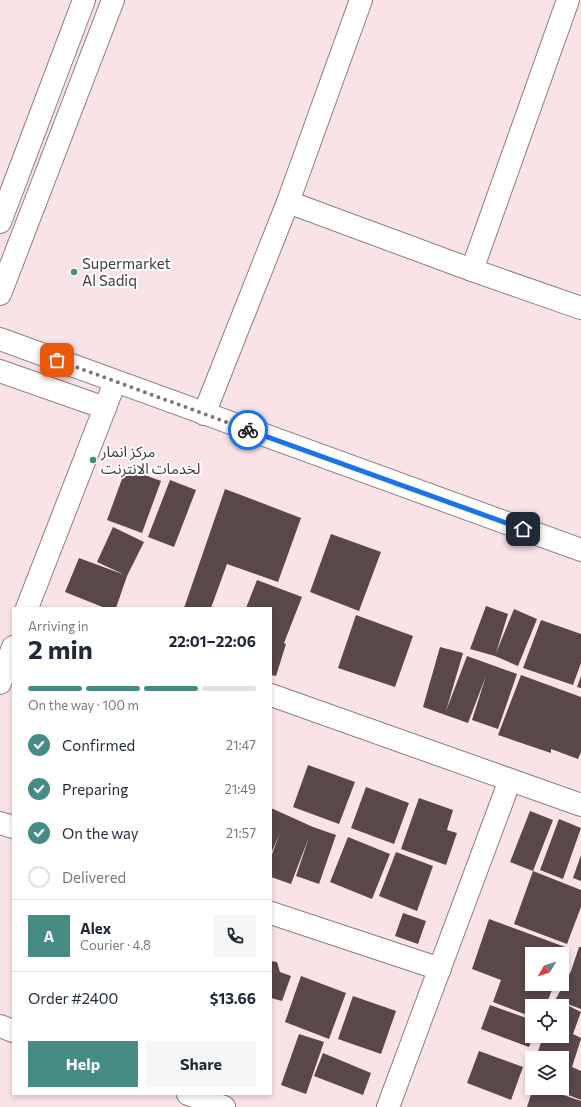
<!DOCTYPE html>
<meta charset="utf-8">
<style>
body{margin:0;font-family:Commissioner,"Noto Sans Arabic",sans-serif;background:#f6f6f7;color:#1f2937;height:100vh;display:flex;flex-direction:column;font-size:15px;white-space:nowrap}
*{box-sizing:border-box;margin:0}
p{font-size:13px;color:#747a83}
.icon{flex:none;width:22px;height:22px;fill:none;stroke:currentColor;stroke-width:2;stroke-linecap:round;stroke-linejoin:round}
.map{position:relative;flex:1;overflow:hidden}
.panel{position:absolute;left:12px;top:607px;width:260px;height:488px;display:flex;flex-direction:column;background:#fff;border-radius:0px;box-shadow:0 2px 6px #0003}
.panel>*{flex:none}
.needle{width:26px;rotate:231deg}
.fabs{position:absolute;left:525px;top:947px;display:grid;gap:8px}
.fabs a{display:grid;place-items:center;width:44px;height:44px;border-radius:0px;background:#fff;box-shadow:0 2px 6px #0003;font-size:20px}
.pin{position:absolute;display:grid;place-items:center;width:34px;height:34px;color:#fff;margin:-17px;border-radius:8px;box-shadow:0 2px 6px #0006}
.courier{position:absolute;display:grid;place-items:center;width:40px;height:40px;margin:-20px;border:3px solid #1a73e8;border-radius:50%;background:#fff;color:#222;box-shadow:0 1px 5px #0007}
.headline em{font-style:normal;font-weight:700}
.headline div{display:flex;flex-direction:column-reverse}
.headline{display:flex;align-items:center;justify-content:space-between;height:68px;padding:0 16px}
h1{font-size:26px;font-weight:700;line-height:30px}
.bar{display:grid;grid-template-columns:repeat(4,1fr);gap:6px 4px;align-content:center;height:48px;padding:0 16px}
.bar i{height:5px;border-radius:3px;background:#e0e1e3}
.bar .current{background:#468c85}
.bar p{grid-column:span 4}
.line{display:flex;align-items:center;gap:10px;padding:0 16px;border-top:1px solid #e0e1e3}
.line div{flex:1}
.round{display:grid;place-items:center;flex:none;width:42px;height:42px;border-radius:0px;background:#f6f6f7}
ol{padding:0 16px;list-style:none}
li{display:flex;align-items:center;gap:12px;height:44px}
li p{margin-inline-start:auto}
li .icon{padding:4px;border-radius:50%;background:#468c85;color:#fff;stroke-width:4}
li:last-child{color:#747a83}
li i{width:22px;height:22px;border:2px solid #e0e1e3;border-radius:50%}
.action{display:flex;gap:8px;margin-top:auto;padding:8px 16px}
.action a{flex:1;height:46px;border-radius:0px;background:#468c85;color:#fff;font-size:16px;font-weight:700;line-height:46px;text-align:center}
.action a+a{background:#f6f6f7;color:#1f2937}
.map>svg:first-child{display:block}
.building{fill:#59474a}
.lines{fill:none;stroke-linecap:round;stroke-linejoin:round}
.minor-casing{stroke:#907c80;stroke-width:24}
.minor{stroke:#fff;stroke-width:22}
.done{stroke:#817477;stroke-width:4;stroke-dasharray:0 7.2}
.route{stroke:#1a73e8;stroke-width:5}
.poi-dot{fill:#468c85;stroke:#fff;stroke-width:1.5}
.labels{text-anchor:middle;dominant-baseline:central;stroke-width:4;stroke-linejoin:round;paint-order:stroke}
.poi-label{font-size:15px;fill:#41383a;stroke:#fff;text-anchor:start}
</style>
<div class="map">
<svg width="581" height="1107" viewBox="0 0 581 1107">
<rect width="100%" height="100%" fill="#f9e3e7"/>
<g class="building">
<polygon points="126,468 161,481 142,533 107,520"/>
<polygon points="170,480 196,490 174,547 148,537"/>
<polygon points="225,489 301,518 278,582 227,564 211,608 184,608"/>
<polygon points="113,527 144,542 127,576 116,608 105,608 65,592 79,558 125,575 97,562"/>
<polygon points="331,534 381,552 359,611 310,592"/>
<polygon points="257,580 302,597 284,643 286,644 276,676 271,675 271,644 272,640 271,639 271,608 246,608"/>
<polygon points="486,606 508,614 496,653 514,609 537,619 518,666 495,656 470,649"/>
<polygon points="356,615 413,636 395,687 338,668"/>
<polygon points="541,620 581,634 581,663 573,685 523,668"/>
<polygon points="440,647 463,653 446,711 467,656 517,674 498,729 472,720 486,676 468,723 423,707"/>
<polygon points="521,675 581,697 581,752 578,759 551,749 551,753 498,735"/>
<polygon points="581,676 581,688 577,687"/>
<polygon points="308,765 355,782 339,824 293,807"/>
<polygon points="366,787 409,803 394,844 351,828"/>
<polygon points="419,798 453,810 447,830 457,833 446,865 401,849"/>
<polygon points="271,808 313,827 336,835 319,884 296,876 309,837 291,884 271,877 271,857 280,833 271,854"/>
<polygon points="530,811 553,820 533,871 581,890 581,907 567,944 514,924 533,871 510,862"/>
<polygon points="559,819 581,828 563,879 540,870"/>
<polygon points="348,837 390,854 372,899 330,882"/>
<polygon points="396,852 433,866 417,911 379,896"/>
<polygon points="581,855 581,881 573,878"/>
<polygon points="403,913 426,921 418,944 395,936"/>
<polygon points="489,919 568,948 562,964 562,954 532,954 532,984 554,984 546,1006 532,1006 532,1017 493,1002 501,980 472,969"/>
<polygon points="579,947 581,947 581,1009 557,1000 581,1012 573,1034 581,1038 581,1039 572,1067 581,1071 581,1100 551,1088 562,1088 562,1058 536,1058 543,1036 562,1036 562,1031 571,1034 562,1030 562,1006 552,1006 571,971"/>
<polygon points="271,961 277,962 280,972 291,976 282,1001 271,998"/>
<polygon points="301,976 346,993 329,1039 285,1022"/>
<polygon points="353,996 396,1011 381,1054 338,1039"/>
<polygon points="490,1005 532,1020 532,1036 533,1036 529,1047 481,1029"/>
<polygon points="299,1034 324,1042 306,1094 281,1085"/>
<polygon points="479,1051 523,1067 511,1100 467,1083"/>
<polygon points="323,1053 371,1073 363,1095 314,1076"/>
<polygon points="533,1088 543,1088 581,1101 581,1107 527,1107"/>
</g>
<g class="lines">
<defs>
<g id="minor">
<polyline points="288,202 472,270 581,308"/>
<polyline points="0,222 84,0"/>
<polyline points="472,270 568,0"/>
<polyline points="0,294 113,0"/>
<polyline points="0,339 581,550"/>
<polyline points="0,371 105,408"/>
<polyline points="204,414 288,202 361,0"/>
<polyline points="27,608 115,382"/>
<polyline points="0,683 13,647"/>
<polyline points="271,695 581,805"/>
<polyline points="0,823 13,827"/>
<polyline points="271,913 440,969"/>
<polyline points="0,1026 13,1031"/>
<polyline points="188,1094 224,1107"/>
<polyline points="388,1107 510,780"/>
</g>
</defs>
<use href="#minor" class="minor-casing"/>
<use href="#minor" class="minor"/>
</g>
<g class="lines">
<polyline class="done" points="57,360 248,430"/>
<polyline class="route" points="248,430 523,529"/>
</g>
<g class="poi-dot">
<circle cx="74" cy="272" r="4"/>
<circle cx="93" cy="460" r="4"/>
</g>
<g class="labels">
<g class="poi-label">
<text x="82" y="263">Supermarket<tspan x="82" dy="17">Al Sadiq</tspan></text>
<text x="101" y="451">مركز انمار<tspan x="101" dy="17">لخدمات الانترنت</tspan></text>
</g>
</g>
</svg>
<div class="fabs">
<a><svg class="needle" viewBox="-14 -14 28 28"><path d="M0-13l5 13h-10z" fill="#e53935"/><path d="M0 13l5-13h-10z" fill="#747a83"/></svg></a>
<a><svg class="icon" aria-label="locate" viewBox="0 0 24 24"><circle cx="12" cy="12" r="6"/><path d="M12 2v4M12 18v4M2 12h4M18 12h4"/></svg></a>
<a><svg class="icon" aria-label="layers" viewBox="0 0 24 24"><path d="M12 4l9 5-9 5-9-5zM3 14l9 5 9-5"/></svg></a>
</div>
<div class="pin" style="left:57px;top:360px;background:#ea580c"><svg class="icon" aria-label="bag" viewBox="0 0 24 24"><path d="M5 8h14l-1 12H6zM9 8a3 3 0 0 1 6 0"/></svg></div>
<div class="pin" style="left:523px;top:529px;background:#1f2937"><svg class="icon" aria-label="home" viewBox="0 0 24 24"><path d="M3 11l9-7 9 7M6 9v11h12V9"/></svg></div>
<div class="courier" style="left:248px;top:430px"><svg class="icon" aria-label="bike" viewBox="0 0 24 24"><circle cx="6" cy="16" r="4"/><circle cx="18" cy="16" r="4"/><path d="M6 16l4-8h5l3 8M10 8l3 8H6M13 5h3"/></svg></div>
<section class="panel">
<div class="headline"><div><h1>2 min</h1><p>Arriving in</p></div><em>22:01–22:06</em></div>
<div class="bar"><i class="current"></i><i class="current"></i><i class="current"></i><i></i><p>On the way · 100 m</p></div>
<ol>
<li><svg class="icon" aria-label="check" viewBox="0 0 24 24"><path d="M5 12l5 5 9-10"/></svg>Confirmed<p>21:47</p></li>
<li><svg class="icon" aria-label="check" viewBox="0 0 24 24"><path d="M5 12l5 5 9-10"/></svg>Preparing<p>21:49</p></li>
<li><svg class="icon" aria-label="check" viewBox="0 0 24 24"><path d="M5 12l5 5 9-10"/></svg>On the way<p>21:57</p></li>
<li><i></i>Delivered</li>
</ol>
<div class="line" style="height:72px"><b class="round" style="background:#468c85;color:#fff">A</b><div><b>Alex</b><p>Courier · 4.8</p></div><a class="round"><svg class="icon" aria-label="phone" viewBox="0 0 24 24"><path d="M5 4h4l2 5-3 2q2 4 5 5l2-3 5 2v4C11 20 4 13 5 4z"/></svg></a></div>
<div class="line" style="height:52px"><div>Order #2400</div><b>$13.66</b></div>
<div class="action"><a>Help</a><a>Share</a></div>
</section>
</div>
